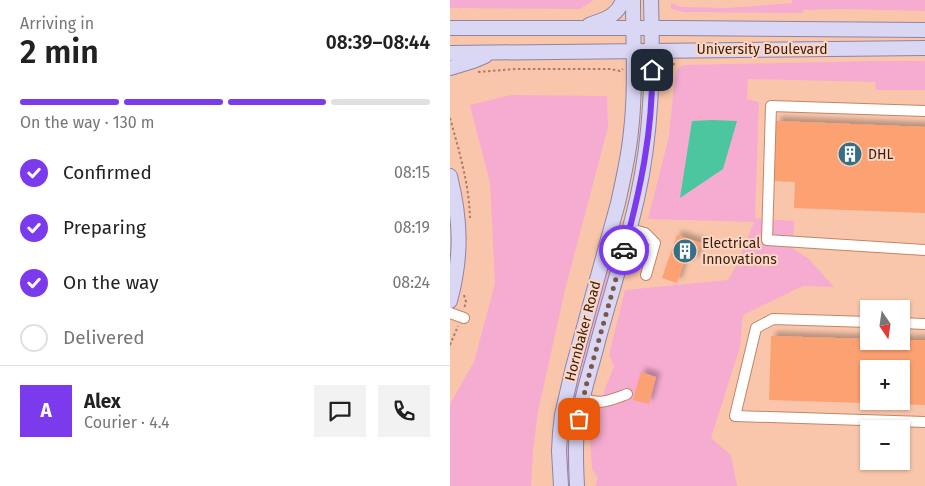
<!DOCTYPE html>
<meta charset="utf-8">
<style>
body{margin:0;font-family:"Fira Sans",sans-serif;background:#f2f2f2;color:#222;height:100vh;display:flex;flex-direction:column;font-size:19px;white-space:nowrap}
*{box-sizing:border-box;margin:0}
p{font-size:16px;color:#767676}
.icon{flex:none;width:28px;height:28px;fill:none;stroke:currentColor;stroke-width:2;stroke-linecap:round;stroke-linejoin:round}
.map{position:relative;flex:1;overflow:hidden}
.sheet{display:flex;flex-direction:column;background:#fff;width:450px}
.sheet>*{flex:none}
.needle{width:32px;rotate:167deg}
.controls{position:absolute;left:410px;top:300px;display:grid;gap:10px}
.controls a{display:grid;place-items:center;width:50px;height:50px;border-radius:0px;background:#fff;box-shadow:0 1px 4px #0004;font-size:25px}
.pin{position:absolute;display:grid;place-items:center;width:42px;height:42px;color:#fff;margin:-21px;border-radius:10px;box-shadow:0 2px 8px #0006}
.courier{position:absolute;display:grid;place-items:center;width:50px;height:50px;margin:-25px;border:4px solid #7c3aed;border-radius:50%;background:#fff;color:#222;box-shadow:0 1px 6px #0007}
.headline em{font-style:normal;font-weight:600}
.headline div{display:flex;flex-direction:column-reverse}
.headline{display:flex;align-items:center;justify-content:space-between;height:85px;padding:0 20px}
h1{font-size:32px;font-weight:600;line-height:38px}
.bar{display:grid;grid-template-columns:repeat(4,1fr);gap:8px 5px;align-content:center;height:60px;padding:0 20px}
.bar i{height:6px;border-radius:4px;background:#e0e0e0}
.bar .on{background:#7c3aed}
.bar p{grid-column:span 4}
.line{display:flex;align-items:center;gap:12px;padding:0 20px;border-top:1px solid #e0e0e0}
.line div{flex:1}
.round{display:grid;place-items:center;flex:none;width:52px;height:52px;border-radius:0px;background:#f2f2f2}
ol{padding:0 20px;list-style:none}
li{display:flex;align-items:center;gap:15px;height:55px}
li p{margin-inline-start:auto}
li .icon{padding:5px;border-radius:50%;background:#7c3aed;color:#fff;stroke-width:4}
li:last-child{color:#767676}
li i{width:28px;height:28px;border:2px solid #e0e0e0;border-radius:50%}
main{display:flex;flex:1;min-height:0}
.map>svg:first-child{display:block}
.green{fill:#f5acd0}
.water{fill:#4bc69e}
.building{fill:#fca172;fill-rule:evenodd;filter:url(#shadow)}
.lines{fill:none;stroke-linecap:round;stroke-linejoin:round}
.minor-casing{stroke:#c28566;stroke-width:12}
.major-casing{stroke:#8f85a0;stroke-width:16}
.path{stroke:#a77e6a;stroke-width:2;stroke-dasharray:2.5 2.5;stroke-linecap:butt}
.minor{stroke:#fff;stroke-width:10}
.major{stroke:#d9d7f4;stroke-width:14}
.done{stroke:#7a5847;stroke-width:5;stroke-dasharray:0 9}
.route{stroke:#7c3aed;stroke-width:6}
.labels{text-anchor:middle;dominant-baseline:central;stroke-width:4;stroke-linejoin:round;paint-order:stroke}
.street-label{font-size:14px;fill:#351d11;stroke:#fed6c2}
.poi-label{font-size:14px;fill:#351d11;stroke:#fed6c2;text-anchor:start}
</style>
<main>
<section class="sheet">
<div class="headline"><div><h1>2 min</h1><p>Arriving in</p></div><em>08:39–08:44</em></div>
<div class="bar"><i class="on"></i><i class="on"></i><i class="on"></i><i></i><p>On the way · 130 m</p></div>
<ol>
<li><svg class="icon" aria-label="check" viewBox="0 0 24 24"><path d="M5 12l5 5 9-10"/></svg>Confirmed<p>08:15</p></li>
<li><svg class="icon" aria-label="check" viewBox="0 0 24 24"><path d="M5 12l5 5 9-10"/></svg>Preparing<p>08:19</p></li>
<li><svg class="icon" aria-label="check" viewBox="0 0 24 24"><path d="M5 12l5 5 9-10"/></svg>On the way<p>08:24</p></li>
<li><i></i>Delivered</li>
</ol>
<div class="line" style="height:90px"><b class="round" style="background:#7c3aed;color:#fff">A</b><div><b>Alex</b><p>Courier · 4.4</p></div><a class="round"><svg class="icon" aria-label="chat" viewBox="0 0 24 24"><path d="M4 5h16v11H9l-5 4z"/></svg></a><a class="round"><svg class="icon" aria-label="phone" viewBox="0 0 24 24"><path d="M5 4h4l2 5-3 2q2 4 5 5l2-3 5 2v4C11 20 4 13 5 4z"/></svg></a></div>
</section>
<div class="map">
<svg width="475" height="486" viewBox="0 0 475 486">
<defs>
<filter id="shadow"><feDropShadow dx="4.5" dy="-4.5" stdDeviation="2.5" flood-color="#0004"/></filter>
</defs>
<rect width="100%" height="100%" fill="#fac6ab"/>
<g class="green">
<polygon points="0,0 144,0 130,9 0,8"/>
<polygon points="342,0 475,0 475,11 392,9 353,10 354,13 234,12 221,9 221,3 231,7 277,8 342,3"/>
<polygon points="428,61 475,61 475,90 426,90 425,82 298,79 297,99 309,102 305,218 344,221 343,249 358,258 384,287 353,286 293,315 290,347 261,438 281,455 287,486 145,486 148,478 142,469 140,440 156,386 164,366 159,355 175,290 278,280 287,264 304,222 198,219 219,136 225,75 228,68 234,65"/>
<polygon points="61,95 157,96 158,127 115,290 88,411 83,451 81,486 0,486 0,404 24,362 45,283 40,183 20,105"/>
<polygon points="160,256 163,257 160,281 122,486 115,486 114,462 119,408"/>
</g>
<polygon class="water" points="262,120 287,121 273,169 230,198 242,121"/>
<g class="building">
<polygon points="326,121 475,127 475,213 344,208 345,182 324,181"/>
<polygon points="227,235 251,243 244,262 235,259 227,283 212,278"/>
<path d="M321,336l98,3v2h32v-1h24v65l-156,-5zM419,369h32v32h-32z"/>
<polygon points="191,372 206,377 199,404 183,400"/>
</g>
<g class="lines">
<defs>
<g id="minor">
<polyline points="475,111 321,106 317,240 475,250"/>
<polyline points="180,229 195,233 205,243 196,275"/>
<polyline points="0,313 14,318"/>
<polyline points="419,322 323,319 306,328 285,416 475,422"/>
<polyline points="451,323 475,324"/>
<path d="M133,398c16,8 28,2 44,-4"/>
</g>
<g id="major">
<path d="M139,25c15,-6 28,-8 34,-25"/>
<polyline points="0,28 222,28 475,30"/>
<polyline points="0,53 475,48"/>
<polyline points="0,68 23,61 35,56"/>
<path d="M0,176c11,45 12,80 0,125"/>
<path d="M111,486l-2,-35 1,-18 2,-18 11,-48 45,-164c5,-23 11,-48 13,-72 5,-43 2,-87 2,-131"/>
<path d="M127,486c-1,-19 -2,-38 0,-57 3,-30 14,-59 21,-88 13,-47 28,-94 39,-142 15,-65 16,-132 14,-199"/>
</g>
</defs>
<use href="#minor" class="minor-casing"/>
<use href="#major" class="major-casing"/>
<g class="path">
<polyline points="212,70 218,72 220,67 225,63"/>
<polyline points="28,72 65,69 161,69 170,71 173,69"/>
<path d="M0,118c9,33 19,65 20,100"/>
<polyline points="14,295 16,302 14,309"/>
<polyline points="0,345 8,326"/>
</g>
<use href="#minor" class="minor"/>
<use href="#major" class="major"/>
</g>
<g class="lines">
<polyline class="done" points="129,419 136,386 174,250"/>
<path class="route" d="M174,250c16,-59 29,-119 28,-180"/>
</g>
<defs>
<symbol id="building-disc" viewBox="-11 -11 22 22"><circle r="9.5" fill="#357088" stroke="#fed6c2"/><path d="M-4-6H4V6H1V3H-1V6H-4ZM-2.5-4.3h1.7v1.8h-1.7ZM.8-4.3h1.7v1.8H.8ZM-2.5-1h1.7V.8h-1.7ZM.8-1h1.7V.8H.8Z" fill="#fff"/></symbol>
</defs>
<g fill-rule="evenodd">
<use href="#building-disc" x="386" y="140" width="28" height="28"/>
<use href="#building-disc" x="221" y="237" width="28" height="28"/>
</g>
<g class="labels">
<g class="street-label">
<text x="312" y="49">University Boulevard</text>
<text transform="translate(133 331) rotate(-75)">Hornbaker Road</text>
</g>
<g class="poi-label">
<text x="418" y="154">DHL</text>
<text x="252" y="243">Electrical<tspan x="252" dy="16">Innovations</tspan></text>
</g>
</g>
</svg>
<div class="controls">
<a><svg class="needle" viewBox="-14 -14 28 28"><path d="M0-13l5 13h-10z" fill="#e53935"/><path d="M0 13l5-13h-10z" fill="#767676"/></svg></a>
<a>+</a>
<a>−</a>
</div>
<div class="pin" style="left:129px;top:419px;background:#ea580c"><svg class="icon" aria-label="bag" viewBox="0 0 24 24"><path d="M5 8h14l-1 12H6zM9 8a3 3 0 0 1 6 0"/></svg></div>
<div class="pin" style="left:202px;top:70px;background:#1f2937"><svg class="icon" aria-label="home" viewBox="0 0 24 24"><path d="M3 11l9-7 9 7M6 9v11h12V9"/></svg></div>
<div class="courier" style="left:174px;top:250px"><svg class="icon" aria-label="car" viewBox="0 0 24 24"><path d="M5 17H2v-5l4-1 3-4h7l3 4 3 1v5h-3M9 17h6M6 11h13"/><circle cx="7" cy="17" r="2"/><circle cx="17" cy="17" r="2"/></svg></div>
</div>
</main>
